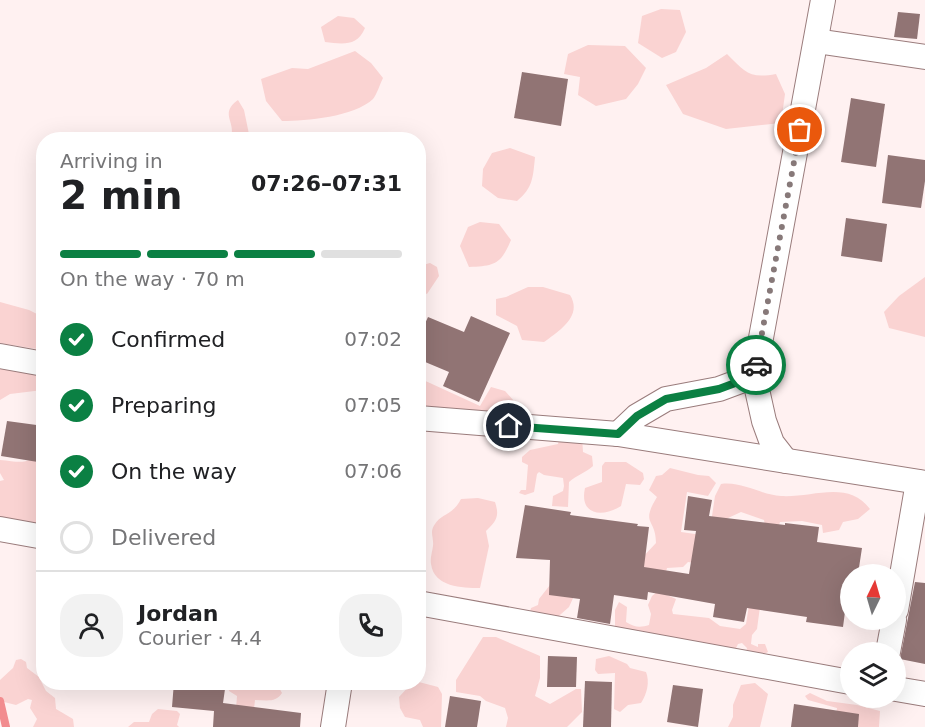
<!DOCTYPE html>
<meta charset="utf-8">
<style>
body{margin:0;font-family:"DejaVu Sans",sans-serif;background:#f2f2f2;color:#202124;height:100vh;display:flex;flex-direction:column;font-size:22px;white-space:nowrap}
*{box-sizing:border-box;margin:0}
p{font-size:20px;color:#757577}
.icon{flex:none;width:33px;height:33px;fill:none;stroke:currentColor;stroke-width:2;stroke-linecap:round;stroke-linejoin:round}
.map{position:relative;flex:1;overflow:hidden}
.sheet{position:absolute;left:36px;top:132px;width:390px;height:558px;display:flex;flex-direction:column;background:#fff;border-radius:24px;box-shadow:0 6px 24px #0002}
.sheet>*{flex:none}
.needle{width:39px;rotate:5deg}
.fabs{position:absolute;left:840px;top:564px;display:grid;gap:12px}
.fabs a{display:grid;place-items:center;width:66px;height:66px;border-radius:50%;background:#fff;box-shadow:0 6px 24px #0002;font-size:30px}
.pin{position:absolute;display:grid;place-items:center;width:51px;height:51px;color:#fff;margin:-26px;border:3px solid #fff;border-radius:50%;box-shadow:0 2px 6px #0007}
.courier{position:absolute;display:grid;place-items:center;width:60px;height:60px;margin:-30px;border:4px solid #0b8043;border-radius:50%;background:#fff;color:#222;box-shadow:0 2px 8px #0007}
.overview em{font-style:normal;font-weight:800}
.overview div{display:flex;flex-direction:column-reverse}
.overview{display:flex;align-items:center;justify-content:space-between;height:102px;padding:0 24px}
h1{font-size:39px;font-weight:800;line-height:45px}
.bar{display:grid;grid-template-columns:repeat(4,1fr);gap:9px 6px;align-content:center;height:72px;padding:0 24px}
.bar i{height:8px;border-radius:4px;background:#e0e0e0}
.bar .on{background:#0b8043}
.bar p{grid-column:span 4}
.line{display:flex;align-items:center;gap:15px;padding:0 24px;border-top:2px solid #e0e0e0}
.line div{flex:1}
.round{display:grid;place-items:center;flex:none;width:63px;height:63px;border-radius:24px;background:#f2f2f2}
ol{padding:0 24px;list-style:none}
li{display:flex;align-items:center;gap:18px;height:66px}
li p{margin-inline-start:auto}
li .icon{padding:6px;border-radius:50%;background:#0b8043;color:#fff;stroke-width:4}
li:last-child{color:#757577}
li i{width:33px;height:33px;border:3px solid #e0e0e0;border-radius:50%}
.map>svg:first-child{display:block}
.green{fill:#fad3d2}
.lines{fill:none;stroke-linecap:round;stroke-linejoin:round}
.stream{stroke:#f28c8f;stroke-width:8}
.building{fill:#917474}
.street-casing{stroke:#9a7c7c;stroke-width:26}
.street{stroke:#fff;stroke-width:24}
.done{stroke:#877979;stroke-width:6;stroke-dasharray:0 10.8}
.route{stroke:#0b8043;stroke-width:8}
</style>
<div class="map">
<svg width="925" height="727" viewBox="0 0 925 727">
<rect width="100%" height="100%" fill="#fff1f1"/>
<g class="green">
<polygon points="661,9 680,10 686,32 676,52 662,58 638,43 642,16"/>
<path d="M338,16l16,2 11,10c-8,19 -23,16 -40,14l-4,-15z"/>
<polygon points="588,45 625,46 646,68 638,84 626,99 596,106 578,95 580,77 564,74 568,54"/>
<path d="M355,51l16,12 12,15c-3,6 -6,16 -10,21 -19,18 -67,22 -91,22l-16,-20 -5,-22 31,-11 16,1z"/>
<path d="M727,54c18,18 22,25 49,20l9,20 -4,29 -55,6 -43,-15 -17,-29 40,-17z"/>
<path d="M238,100l6,10 6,29h-20c8,-16 -12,-25 8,-39z"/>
<path d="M510,148l25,9c-2,20 -2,31 -18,44l-19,-3 -16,-12 1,-17 9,-16z"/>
<path d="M480,222l19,2 12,16c-10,24 -16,26 -42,27l-9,-21 8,-19z"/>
<polygon points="430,263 437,267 439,276 427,294 419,291 419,266"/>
<polygon points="925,277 925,337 889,328 884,312 899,296"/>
<path d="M528,287h15l27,8c13,21 -11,36 -26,47l-22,-2 -5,-14 -21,-11v-16l10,-2z"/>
<polygon points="0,302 29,310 43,317 43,350 0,343"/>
<polygon points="0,352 43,365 43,390 10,394 0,400"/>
<polygon points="419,378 480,406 491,387 505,391 514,401 509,416 419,412"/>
<path d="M560,435l22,2 1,15 9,4 1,10c-8,7 -16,9 -24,16l-1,25 -16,-1 1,-10 10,-5 1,-5 -1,-8 -19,-3 -5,-3 -2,2 -3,18 -9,3 -6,-2 2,-3h5l2,-25 -6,-3v-5l8,-7 28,-6z"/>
<path d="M43,448v30l-1,1 -3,24 4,2v27l-43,-9v-42l4,-1 -4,-7v-13c22,2 28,6 43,-12z"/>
<path d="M605,462h21l17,11 1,6 -4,6 -14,-1 -5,22c-19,12 -42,9 -36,-18l17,-6v-16z"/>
<path d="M670,468l28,7 11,1 7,7 -8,13 -21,-4 -6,40 28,4 6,-40 6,-12c21,-3 40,11 60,12 31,2 67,-17 89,13l-12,10 -15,3 -4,8 -16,3 -1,-8 -20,-4 -22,1 -3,9 -12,-5 -1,-6 -23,-8 -15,7 -18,46 -20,-3 -5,5 -16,1 -2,8 -24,-10v-7l15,-16c0,-25 -16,-18 1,-46l-8,-7 7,-14 6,-1z"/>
<path d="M478,498l17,4c5,15 1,19 -9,29l3,15 -9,42c-18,0 -46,-1 -49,-24 -1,-6 1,-11 2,-18 1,-9 -4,-14 2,-22 6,-10 18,-9 26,-25z"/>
<path d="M753,580l9,12 -5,37 -5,6 -1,9 7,3v-3h7l3,8 -6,3 -16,-2 1,-5 -5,-5 -4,1 -3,6 -29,-1 -9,-7c-12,1 -14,-4 -24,-4 -19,-2 -38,-6 -58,-11v-17l4,-8 8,5 -1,15c8,5 14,6 23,3l2,-11 -3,-9 4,-9 6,-5 18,8 -4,11 1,4 36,4 11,8 20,3 6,-5z"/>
<polygon points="550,585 574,596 569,607 553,621 530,612 531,608 538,605 539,599"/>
<polygon points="483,637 496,637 540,656 540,678 535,696 550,704 576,689 581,689 582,712 567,727 506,727 508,718 505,708 486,701 480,696 456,692 456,680"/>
<path d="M609,656l18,8 3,4 16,4c4,10 1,22 -5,31l-13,2 -8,7 -6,-3 1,-36 -17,1 -3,-4 1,-11z"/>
<polygon points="21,659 26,662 27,668 39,677 46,691 55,698 56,709 73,719 74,727 33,727 37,719 30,708 32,700 28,699 16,705 0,701 0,680 13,668 16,660"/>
<polygon points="419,682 438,687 442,694 441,727 423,727 420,720 405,717 400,708 399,697 412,683"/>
<path d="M228,683c15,0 47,-7 54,10 -6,10 -16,7 -27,7l-1,9 -19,12 2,-25 -8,-5z"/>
<polygon points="755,683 768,694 760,727 728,727 733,717 733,705 741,685"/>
<polygon points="810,693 827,701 857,705 880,711 879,727 834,727 837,708 808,700 805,696"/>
<polygon points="158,709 177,711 180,714 177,725 179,727 128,727 134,722 149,722 152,714"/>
</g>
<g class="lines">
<polyline class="stream" points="0,701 6,727"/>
</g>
<g class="building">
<polygon points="898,12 920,14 917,39 894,37"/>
<polygon points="522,72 568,79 561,126 514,118"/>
<polygon points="851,98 885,104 876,167 841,162"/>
<polygon points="888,155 925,160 925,181 921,208 882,203"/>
<polygon points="846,218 887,224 882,262 841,256"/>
<polygon points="471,316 510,333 479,402 443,386 449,372 418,359 418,339 428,317 464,332"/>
<polygon points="7,421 44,426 44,463 1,456"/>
<polygon points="688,496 712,500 709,516 785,525 785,523 819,527 817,542 862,548 858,574 850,574 843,627 806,622 807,617 747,608 744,622 713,617 715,604 648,592 647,600 614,595 610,624 577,618 580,599 549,595 550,560 516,558 525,505 571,512 570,515 638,524 637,526 649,527 644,567 689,574 696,531 684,530"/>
<polygon points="915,582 925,583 925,664 900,659"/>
<polygon points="548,656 577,657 576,687 547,687"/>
<polygon points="585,681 612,682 611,727 583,727"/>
<polygon points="174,682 226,682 223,703 301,713 300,727 213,727 214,711 172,707"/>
<polygon points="673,685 703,689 698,727 667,722"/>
<polygon points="450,696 481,701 477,727 445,727"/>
<polygon points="794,704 859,714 858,727 791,727"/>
</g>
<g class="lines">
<defs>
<g id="street">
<polyline points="816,41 925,57"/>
<polyline points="0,356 44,364"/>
<polyline points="418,418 618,434 925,483"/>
<polyline points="618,434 637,416 666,399 719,389 754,376"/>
<polyline points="786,461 772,443 764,421 754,376 823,0"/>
<polyline points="0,529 44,537"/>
<polyline points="418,603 850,682"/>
<polyline points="896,610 918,482"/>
<polyline points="888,652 894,620"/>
<polyline points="896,689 925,694"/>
<polyline points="333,727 340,682"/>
</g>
</defs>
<use href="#street" class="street-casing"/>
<use href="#street" class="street"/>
</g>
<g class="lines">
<polyline class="done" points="756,365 800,130"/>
<polyline class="route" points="509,426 618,434 637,416 666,399 719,389 754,376 756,365"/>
</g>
</svg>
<div class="fabs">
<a><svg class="needle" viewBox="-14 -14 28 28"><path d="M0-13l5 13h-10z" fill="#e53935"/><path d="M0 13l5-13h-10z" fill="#757577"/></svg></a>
<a><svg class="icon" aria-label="layers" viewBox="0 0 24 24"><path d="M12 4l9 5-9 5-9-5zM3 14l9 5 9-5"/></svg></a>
</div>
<div class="pin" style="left:800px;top:130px;background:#ea580c"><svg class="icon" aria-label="bag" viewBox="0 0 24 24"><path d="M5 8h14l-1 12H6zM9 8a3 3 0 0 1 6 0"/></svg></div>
<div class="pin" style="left:509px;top:426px;background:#1f2937"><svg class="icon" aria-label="home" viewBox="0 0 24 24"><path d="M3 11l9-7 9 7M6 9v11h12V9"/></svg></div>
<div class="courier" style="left:756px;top:365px"><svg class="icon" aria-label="car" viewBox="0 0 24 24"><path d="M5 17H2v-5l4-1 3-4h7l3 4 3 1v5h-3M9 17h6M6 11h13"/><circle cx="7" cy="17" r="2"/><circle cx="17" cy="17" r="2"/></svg></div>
<section class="sheet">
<div class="overview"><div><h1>2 min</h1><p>Arriving in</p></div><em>07:26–07:31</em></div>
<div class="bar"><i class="on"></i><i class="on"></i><i class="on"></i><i></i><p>On the way · 70 m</p></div>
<ol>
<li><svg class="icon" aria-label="check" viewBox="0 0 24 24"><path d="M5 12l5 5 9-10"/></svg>Confirmed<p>07:02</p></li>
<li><svg class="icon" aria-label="check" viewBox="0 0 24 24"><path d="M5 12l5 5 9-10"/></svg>Preparing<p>07:05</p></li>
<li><svg class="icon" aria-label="check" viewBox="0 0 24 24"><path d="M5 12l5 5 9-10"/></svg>On the way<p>07:06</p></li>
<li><i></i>Delivered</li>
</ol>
<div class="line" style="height:108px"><a class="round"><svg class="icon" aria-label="person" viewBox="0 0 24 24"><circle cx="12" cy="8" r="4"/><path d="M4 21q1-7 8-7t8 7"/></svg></a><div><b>Jordan</b><p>Courier · 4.4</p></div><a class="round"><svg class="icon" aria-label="phone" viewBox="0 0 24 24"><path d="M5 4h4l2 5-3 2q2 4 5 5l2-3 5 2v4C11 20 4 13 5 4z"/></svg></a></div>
</section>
</div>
